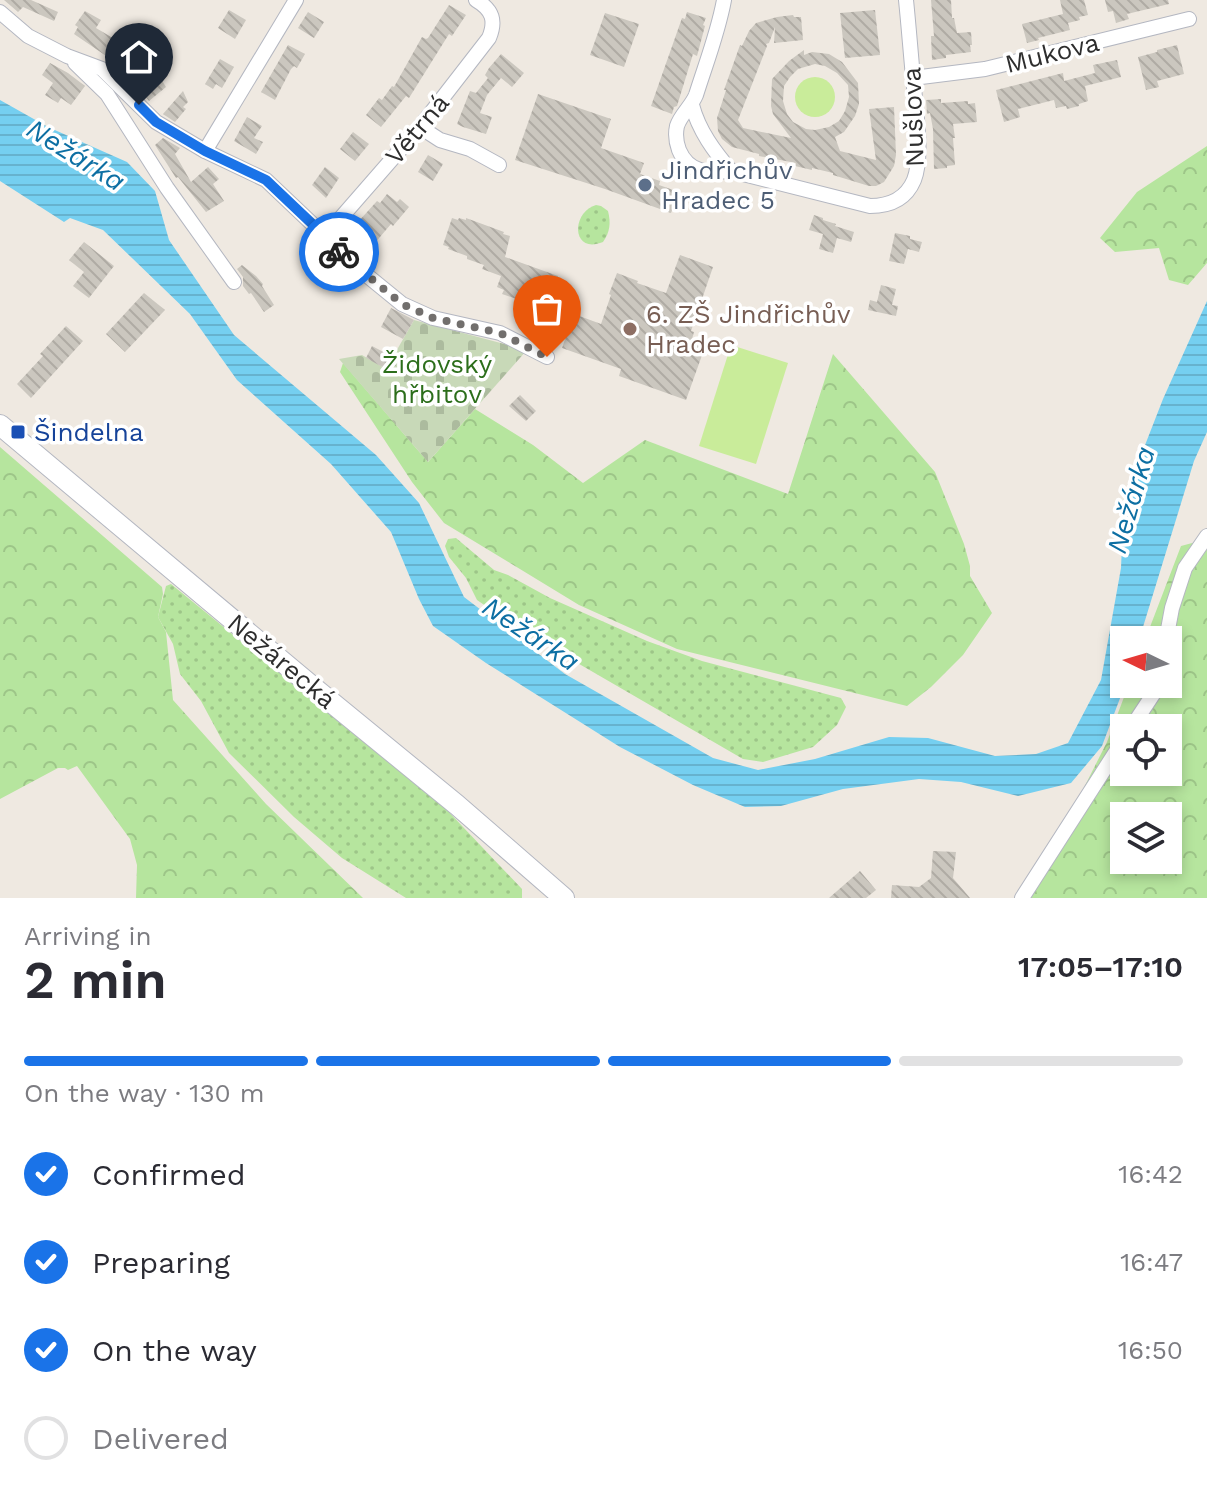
<!DOCTYPE html>
<meta charset="utf-8">
<style>
body{margin:0;font-family:"Work Sans",sans-serif;background:#f2f2f3;color:#2b2b33;height:100vh;display:flex;flex-direction:column;font-size:30px;white-space:nowrap}
*{box-sizing:border-box;margin:0}
p{font-size:26px;color:#7c7c81}
.icon{flex:none;width:44px;height:44px;fill:none;stroke:currentColor;stroke-width:2;stroke-linecap:round;stroke-linejoin:round}
.map{position:relative;height:898px;overflow:hidden}
.sheet{display:flex;flex-direction:column;background:#fff;flex:1}
.sheet>*{flex:none}
.needle{width:52px;rotate:275deg}
.fabs{position:absolute;left:1110px;top:626px;display:grid;gap:16px}
.fabs a{display:grid;place-items:center;width:72px;height:72px;border-radius:0px;background:#fff;box-shadow:0 4px 12px #0003;font-size:40px}
.pin{position:absolute;display:grid;place-items:center;width:68px;height:68px;color:#fff;margin:-82px -34px;border-radius:50% 50% 50% 0;rotate:-45deg;box-shadow:0 0 8px #0007}
.pin .icon{rotate:45deg}
.courier{position:absolute;display:grid;place-items:center;width:80px;height:80px;margin:-40px;border:6px solid #1a73e8;border-radius:50%;background:#fff;color:#222;box-shadow:0 2px 10px #0007}
.headline em{font-style:normal;font-weight:600}
.headline div{display:flex;flex-direction:column-reverse}
.headline{display:flex;align-items:center;justify-content:space-between;height:136px;padding:0 24px}
h1{font-size:52px;font-weight:600;line-height:60px}
.bar{display:grid;grid-template-columns:repeat(4,1fr);gap:12px 8px;align-content:center;height:96px;padding:0 24px}
.bar i{height:10px;border-radius:6px;background:#e1e1e2}
.bar .active{background:#1a73e8}
.bar p{grid-column:span 4}
ol{padding:0 24px;list-style:none}
li{display:flex;align-items:center;gap:24px;height:88px}
li p{margin-inline-start:auto}
li .icon{padding:8px;border-radius:50%;background:#1a73e8;color:#fff;stroke-width:4}
li:last-child{color:#7c7c81}
li i{width:44px;height:44px;border:4px solid #e1e1e2;border-radius:50%}
.map>svg:first-child{display:block}
.grass{fill:url(#grass-dots)}
.forest{fill:url(#forest-crowns);fill-rule:evenodd}
.cemetery{fill:url(#cemetery-stones)}
.pitch{fill:#c9ec9a}
.water{fill:url(#water-rules)}
.building{fill:url(#building-back-hatch);fill-rule:evenodd}
.lines{fill:none;stroke-linecap:round;stroke-linejoin:round}
.street-casing{stroke:#b4b7c1;stroke-width:16}
.secondary-casing{stroke:#b4b7c1;stroke-width:22}
.street{stroke:#fff;stroke-width:14}
.secondary{stroke:#fff;stroke-width:20}
.done{stroke:#726f6d;stroke-width:8;stroke-dasharray:0 14.4}
.route{stroke:#1a73e8;stroke-width:10}
.service-dot{fill:#5c6f8a;stroke:#fff;stroke-width:3}
.education-dot{fill:#8d6e63;stroke:#fff;stroke-width:3}
.transit-dot{fill:#1a4fb4;stroke:#fff;stroke-width:3}
.labels{text-anchor:middle;dominant-baseline:central;stroke-width:7;stroke-linejoin:round;paint-order:stroke}
.street-label{font-size:26px;fill:#2e2e2e;stroke:#fff}
.service-label{font-size:26px;fill:#4e5e75;stroke:#fff;text-anchor:start}
.education-label{font-size:26px;fill:#785e54;stroke:#fff;text-anchor:start}
.park-label{font-size:26px;fill:#2c6e1b;stroke:#fff}
.transit-label{font-size:26px;fill:#164399;stroke:#fff;text-anchor:start}
.water-label{font-size:28px;font-style:italic;fill:#0d6fa3;stroke:#fff}
</style>
<div class="map">
<svg width="1207" height="898" viewBox="0 0 1207 898">
<defs>
<pattern id="grass-dots" width="8" height="8" patternUnits="userSpaceOnUse" patternTransform="scale(2)"><rect width="8" height="8" fill="#b6e59e"/><path d="M2 2h.1M6 6h.1" fill="none" stroke="#9dc588" stroke-width="1.8" stroke-linecap="round"/></pattern>
<pattern id="forest-crowns" width="20" height="18" patternUnits="userSpaceOnUse" patternTransform="scale(2)"><rect width="20" height="18" fill="#b6e59e"/><path d="M2 6a3 3 0 1 1 6 0M12 15a3 3 0 1 1 6 0" fill="none" stroke="#9dc588"/></pattern>
<pattern id="cemetery-stones" width="16" height="16" patternUnits="userSpaceOnUse" patternTransform="scale(2)"><rect width="16" height="16" fill="#c8d9b8"/><path d="M2 7V4a2 2 0 0 1 4 0v3zM10 15v-3a2 2 0 0 1 4 0v3z" fill="#acbb9e"/></pattern>
<pattern id="water-rules" width="6" height="5" patternUnits="userSpaceOnUse" patternTransform="scale(2)"><rect width="6" height="5" fill="#75cff0"/><path d="M0 2.5h6" fill="none" stroke="#66b2ce"/></pattern>
<pattern id="building-back-hatch" width="6" height="6" patternUnits="userSpaceOnUse" patternTransform="scale(2)"><rect width="6" height="6" fill="#cbc7bf"/><path d="M-1 5l2 2M0 0l6 6M5-1l2 2" fill="none" stroke="#afaba4"/></pattern>
</defs>
<rect width="100%" height="100%" fill="#efe9e1"/>
<g class="grass">
<path d="M596,205l5,1 7,5c3,12 2,21 -5,31 -32,13 -32,-30 -7,-37z"/>
<polygon points="456,538 494,570 508,575 550,598 647,641 702,661 841,698 846,707 837,725 813,747 763,762 743,759 524,632 477,600 466,578 449,557 445,546 448,539"/>
<polygon points="171,584 445,808 522,889 522,898 406,898 342,858 294,817 229,753 201,701 180,674 173,644 158,617 166,586"/>
</g>
<g class="forest">
<polygon points="1207,146 1207,263 1188,285 1169,280 1159,248 1115,252 1100,238 1137,192"/>
<polygon points="833,354 935,472 964,544 970,566 970,576 992,613 963,655 931,687 907,706 677,649 579,605 444,523 412,482 340,372 343,363 428,462 475,409 533,445 583,483 645,440 788,494"/>
<polygon points="0,447 162,587 163,594 158,617 166,632 173,700 266,804 363,898 136,898 137,865 130,839 77,766 68,770 65,768 58,768 0,799"/>
<path d="M1207,539v359h-185l33,-53 52,-103 22,-58h39v-44h-23l36,-94zM1124,728h44v44h-44zM1124,816h44v44h-44z"/>
</g>
<polygon class="cemetery" points="414,320 527,350 428,462 339,359 362,355 386,369"/>
<g class="pitch">
<circle cx="815" cy="97" r="20"/>
<polygon points="731,345 788,363 756,464 699,446"/>
</g>
<polygon class="water" points="0,100 48,127 127,162 155,191 169,240 234,335 376,455 419,503 464,597 565,674 713,758 758,770 815,759 889,737 928,738 995,756 1036,754 1068,743 1101,680 1121,568 1124,499 1163,399 1207,301 1207,432 1194,461 1139,640 1124,640 1125,685 1102,746 1071,783 1018,796 961,782 919,779 843,789 781,806 745,807 693,785 620,747 486,663 433,626 419,599 391,532 331,464 237,380 190,314 103,230 70,218 64,222 0,181"/>
<g class="building">
<polygon points="4,0 31,0 58,12 54,21 23,7 18,12"/>
<polygon points="931,0 951,0 952,18 954,18 957,33 971,32 972,45 970,45 971,52 946,55 946,58 932,60 931,36 934,36"/>
<polygon points="1060,0 1084,0 1088,15 1079,17 1080,20 1068,23 1070,30 1038,38 1039,40 1027,43 1022,24 1063,14"/>
<polygon points="1105,0 1168,0 1169,4 1127,14 1129,19 1116,23 1113,11 1108,12"/>
<polygon points="449,5 466,15 452,36 449,34 409,98 406,96 381,127 366,115 379,98 382,100 392,86 394,87 422,37 426,39 428,38"/>
<polygon points="229,10 246,20 235,39 218,28"/>
<polygon points="875,10 880,55 845,58 840,13"/>
<polygon points="85,11 101,20 96,28 128,47 118,64 74,34 78,27 75,25"/>
<polygon points="308,12 324,22 314,38 298,28"/>
<polygon points="687,12 706,18 703,25 705,26 697,56 693,54 677,106 674,107 672,114 651,106 682,18 685,19"/>
<polygon points="605,13 639,24 624,67 590,55"/>
<path d="M793,15l1,2h7l2,23 -29,3 1,-16 -6,16 -3,1 1,2 -29,74 5,8 48,10 -18,-24 -2,-8 1,-27 17,-18 15,-11v5l8,-3 17,2 13,8 16,21 1,21 -4,12 -11,16 -9,5 5,14 36,9 -7,-51 25,-2 2,48 -2,11 -10,16 -8,4h-7l-36,-11v-2l-21,-5v2l-17,-4 1,-3 -37,-7v-2l-27,-7 -10,-8 -4,-8 -1,-13 9,-28h-2l16,-45 2,1 7,-15 7,-8 21,-6zM815,64l10,2 12,7 11,12 1,12 -4,14 -6,10 -10,6 -14,3 -9,-1 -13,-7 -6,-8 -4,-13 1,-15 6,-9 8,-8z"/>
<polygon points="288,45 305,54 297,68 294,66 291,69 275,100 261,92"/>
<polygon points="1177,45 1184,74 1157,81 1159,87 1146,90 1138,57 1157,52 1157,50"/>
<polygon points="501,54 524,73 512,87 501,78 487,95 480,113 492,117 486,134 463,127 457,124 470,91 476,93 488,78 485,75 489,68"/>
<polygon points="220,59 234,67 222,88 216,84 213,89 205,84"/>
<polygon points="1117,60 1121,77 1085,86 1088,101 1079,104 1079,106 1067,109 1066,106 1056,108 1054,100 1018,109 1020,117 1004,122 996,90 1063,73 1064,81 1095,73 1093,65"/>
<polygon points="50,63 68,73 85,86 71,105 61,98 58,103 45,95 53,83 42,75"/>
<polygon points="156,71 166,87 149,101 140,89 145,85 142,81"/>
<polygon points="183,91 188,102 183,107 186,109 175,122 163,114"/>
<polygon points="538,94 611,119 601,148 644,163 640,174 660,181 659,185 679,192 671,213 605,189 515,160"/>
<polygon points="941,99 941,103 968,101 968,104 975,103 977,122 953,124 955,138 953,138 955,165 947,166 947,168 934,169 933,129 930,113 927,114 926,100"/>
<polygon points="247,117 262,126 254,138 263,142 256,154 234,141"/>
<polygon points="353,132 369,144 355,161 340,149"/>
<polygon points="163,138 180,148 175,154 191,182 208,167 219,179 213,184 224,201 206,212 178,177 176,178 155,145"/>
<polygon points="428,155 443,164 433,181 418,172"/>
<polygon points="325,167 339,178 326,198 312,185"/>
<polygon points="387,194 397,202 400,199 409,207 393,226 391,224 369,250 348,233 377,201 380,203"/>
<polygon points="814,215 823,218 823,220 836,224 835,226 854,232 851,242 837,238 833,253 819,249 823,234 809,230"/>
<polygon points="452,218 458,220 459,218 466,220 466,218 504,232 503,234 510,236 505,257 558,276 558,278 564,281 552,316 538,312 539,309 521,303 522,301 502,294 504,290 497,287 501,276 482,269 484,265 467,259 467,256 448,249 449,247 443,245"/>
<polygon points="895,233 910,236 910,239 922,242 919,252 908,249 904,264 889,261"/>
<polygon points="84,242 114,266 89,298 73,286 84,272 69,260"/>
<polygon points="680,255 713,267 691,331 694,332 692,339 706,344 686,400 619,376 621,369 562,348 574,314 601,324 611,295 609,294 617,273 638,281 637,283 666,293"/>
<polygon points="242,265 256,276 263,284 262,286 274,305 264,312 251,293 249,294 243,286 243,277 237,269"/>
<polygon points="881,285 896,289 892,305 898,306 896,316 868,310 870,300 877,302"/>
<polygon points="144,293 165,310 125,352 106,334"/>
<polygon points="391,308 414,320 403,339 381,327"/>
<polygon points="66,326 83,341 31,398 17,384 43,356 40,354"/>
<polygon points="372,346 393,357 386,369 366,358"/>
<polygon points="520,395 536,411 526,421 509,406"/>
<polygon points="933,851 956,852 953,878 970,898 891,898 892,885 919,887 931,878"/>
<polygon points="860,871 876,890 866,898 829,898"/>
</g>
<g class="lines">
<defs>
<g id="street">
<path d="M724,0c-6,33 -18,63 -28,95 -5,12 -15,19 -19,31 -2,9 -1,16 2,24 10,24 30,23 52,21l139,35c20,0 36,-7 44,-26 9,-22 2,-69 0,-93 -3,-29 -5,-58 -8,-87"/>
<polyline points="0,12 28,36 67,56 102,69 156,122 205,151 266,180 325,236 342,255 402,304 433,318 500,333 547,357"/>
<polyline points="75,63 107,94 167,188 234,282"/>
<polyline points="913,78 985,69 1189,19"/>
<path d="M692,105c7,26 22,46 39,66"/>
<polyline points="420,127 440,140 470,149 499,165"/>
<polyline points="205,151 296,0"/>
<path d="M325,236l95,-109 69,-89c7,-17 4,-28 -13,-38"/>
<polyline points="1166,640 1172,608 1185,568 1207,536"/>
<polyline points="1131,728 1156,690 1157,684"/>
<polyline points="1022,898 1124,739"/>
</g>
<polyline id="secondary" points="0,425 314,688 457,805 564,898"/>
</defs>
<use href="#street" class="street-casing"/>
<use href="#secondary" class="secondary-casing"/>
<use href="#street" class="street"/>
<use href="#secondary" class="secondary"/>
</g>
<g class="lines">
<polyline class="done" points="339,252 402,304 433,318 500,333 547,357"/>
<polyline class="route" points="139,105 156,122 205,151 266,180 325,236 339,252"/>
</g>
<circle class="service-dot" cx="645" cy="185" r="8"/>
<circle class="education-dot" cx="630" cy="329" r="8"/>
<rect class="transit-dot" x="10" y="424" width="16" height="16" rx="4"/>
<g class="labels">
<g class="street-label">
<text transform="translate(1052 53) rotate(-14)">Mukova</text>
<text transform="translate(913 117) rotate(-92)">Nušlova</text>
<text transform="translate(417 129) rotate(-50)">Větrná</text>
<text transform="translate(282 661) rotate(40)">Nežárecká</text>
</g>
<g class="service-label">
<text x="661" y="170">Jindřichův<tspan x="661" dy="30">Hradec 5</tspan></text>
</g>
<g class="education-label">
<text x="646" y="314">6. ZŠ Jindřichův<tspan x="646" dy="30">Hradec</tspan></text>
</g>
<g class="park-label">
<text x="437" y="364">Židovský<tspan x="437" dy="30">hřbitov</tspan></text>
</g>
<g class="transit-label">
<text x="34" y="432">Šindelna</text>
</g>
<g class="water-label">
<text transform="translate(76 155) rotate(32)">Nežárka</text>
<text transform="translate(1131 500) rotate(-74)">Nežárka</text>
<text transform="translate(531 634) rotate(34)">Nežárka</text>
</g>
</g>
</svg>
<div class="fabs">
<a><svg class="needle" viewBox="-14 -14 28 28"><path d="M0-13l5 13h-10z" fill="#e53935"/><path d="M0 13l5-13h-10z" fill="#7c7c81"/></svg></a>
<a><svg class="icon" aria-label="locate" viewBox="0 0 24 24"><circle cx="12" cy="12" r="6"/><path d="M12 2v4M12 18v4M2 12h4M18 12h4"/></svg></a>
<a><svg class="icon" aria-label="layers" viewBox="0 0 24 24"><path d="M12 4l9 5-9 5-9-5zM3 14l9 5 9-5"/></svg></a>
</div>
<div class="pin" style="left:547px;top:357px;background:#ea580c"><svg class="icon" aria-label="bag" viewBox="0 0 24 24"><path d="M5 8h14l-1 12H6zM9 8a3 3 0 0 1 6 0"/></svg></div>
<div class="pin" style="left:139px;top:105px;background:#1f2937"><svg class="icon" aria-label="home" viewBox="0 0 24 24"><path d="M3 11l9-7 9 7M6 9v11h12V9"/></svg></div>
<div class="courier" style="left:339px;top:252px"><svg class="icon" aria-label="bike" viewBox="0 0 24 24"><circle cx="6" cy="16" r="4"/><circle cx="18" cy="16" r="4"/><path d="M6 16l4-8h5l3 8M10 8l3 8H6M13 5h3"/></svg></div>
</div>
<section class="sheet">
<div class="headline"><div><h1>2 min</h1><p>Arriving in</p></div><em>17:05–17:10</em></div>
<div class="bar"><i class="active"></i><i class="active"></i><i class="active"></i><i></i><p>On the way · 130 m</p></div>
<ol>
<li><svg class="icon" aria-label="check" viewBox="0 0 24 24"><path d="M5 12l5 5 9-10"/></svg>Confirmed<p>16:42</p></li>
<li><svg class="icon" aria-label="check" viewBox="0 0 24 24"><path d="M5 12l5 5 9-10"/></svg>Preparing<p>16:47</p></li>
<li><svg class="icon" aria-label="check" viewBox="0 0 24 24"><path d="M5 12l5 5 9-10"/></svg>On the way<p>16:50</p></li>
<li><i></i>Delivered</li>
</ol>
</section>
